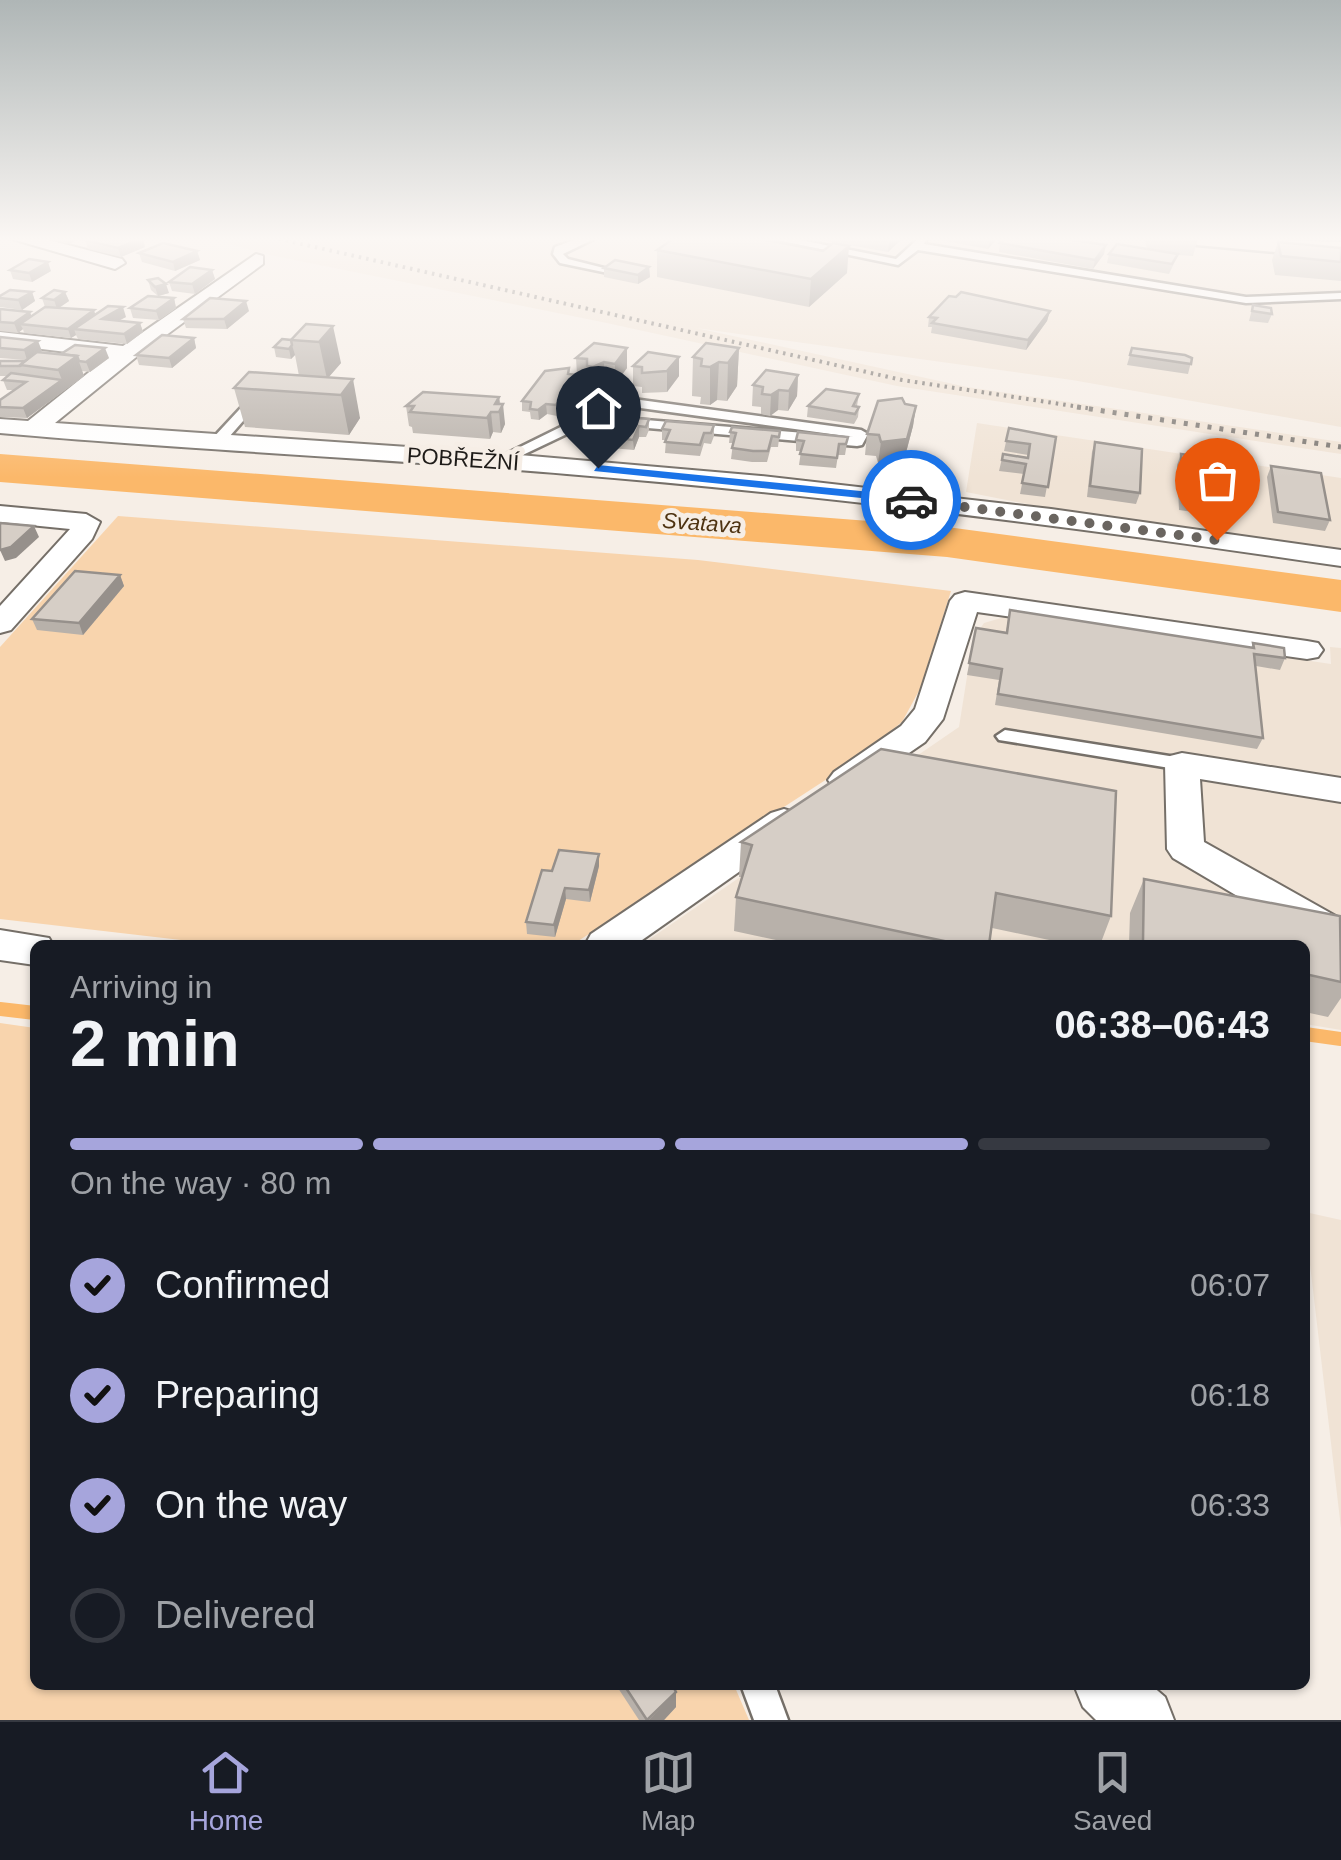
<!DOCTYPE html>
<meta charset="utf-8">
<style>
body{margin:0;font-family:Arial,sans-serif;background:#242831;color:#f1f3f6;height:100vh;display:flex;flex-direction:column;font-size:38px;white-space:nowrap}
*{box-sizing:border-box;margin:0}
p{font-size:32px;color:#9ea1a6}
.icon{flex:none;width:55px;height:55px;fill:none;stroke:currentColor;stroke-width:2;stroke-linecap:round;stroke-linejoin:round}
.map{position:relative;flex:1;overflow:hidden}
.side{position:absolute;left:30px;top:940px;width:1280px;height:750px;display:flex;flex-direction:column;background:#171b24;border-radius:15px;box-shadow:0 2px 8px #0004}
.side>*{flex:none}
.pin{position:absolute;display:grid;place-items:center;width:85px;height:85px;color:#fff;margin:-102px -42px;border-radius:50% 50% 50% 0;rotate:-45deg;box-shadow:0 0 10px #0007}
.pin .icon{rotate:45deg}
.courier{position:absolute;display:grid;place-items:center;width:100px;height:100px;margin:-50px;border:8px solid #1a73e8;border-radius:50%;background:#fff;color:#222;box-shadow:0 2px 12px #0007}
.head em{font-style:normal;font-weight:600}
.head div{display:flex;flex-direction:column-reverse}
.head{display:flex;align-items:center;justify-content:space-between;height:170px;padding:0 40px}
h1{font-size:65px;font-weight:600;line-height:75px}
.bar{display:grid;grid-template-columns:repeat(4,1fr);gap:15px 10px;align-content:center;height:120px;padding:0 40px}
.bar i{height:12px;border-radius:8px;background:#363941}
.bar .on{background:#a6a5dc}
.bar p{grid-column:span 4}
ol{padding:0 40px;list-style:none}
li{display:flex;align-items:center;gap:30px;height:110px}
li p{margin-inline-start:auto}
li .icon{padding:10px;border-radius:50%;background:#a6a5dc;color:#111;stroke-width:4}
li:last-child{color:#9ea1a6}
li i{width:55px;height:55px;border:5px solid #363941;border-radius:50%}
.dock{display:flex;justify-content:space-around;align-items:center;height:140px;border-top:2px solid #363941;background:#171b24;font-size:28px;color:#9ea1a6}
.dock a{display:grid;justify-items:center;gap:5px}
.dock .on{color:#a6a5dc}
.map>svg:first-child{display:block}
.built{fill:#f0e3d5}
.green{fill:#f8d4ad}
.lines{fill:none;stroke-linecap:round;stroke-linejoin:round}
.stream{stroke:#fbb86a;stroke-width:14}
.river{fill:#fbb86a;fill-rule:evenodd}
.lane-casing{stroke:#756f68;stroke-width:5}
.street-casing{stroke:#756f68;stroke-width:4}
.secondary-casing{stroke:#756f68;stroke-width:5}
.lane{fill:#fff;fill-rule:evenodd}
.street{fill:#fff;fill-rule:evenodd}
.secondary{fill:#fdf0e2;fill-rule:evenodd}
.rail-far1{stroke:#7b7671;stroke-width:4;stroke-dasharray:2.5 5;stroke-linecap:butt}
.rail{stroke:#7b7671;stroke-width:5;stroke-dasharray:4 8;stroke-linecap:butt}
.wall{fill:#b8b1aa}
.shaded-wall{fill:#96908b}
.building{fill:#d6cec6;stroke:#96908b;stroke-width:2.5}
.route{fill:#1a73e8}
.done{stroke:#6a6560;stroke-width:10;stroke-dasharray:0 18}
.labels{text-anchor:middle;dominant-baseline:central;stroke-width:10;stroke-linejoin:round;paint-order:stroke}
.far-street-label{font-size:22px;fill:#1e1b18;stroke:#f6eee6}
.far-water-label{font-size:22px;font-style:italic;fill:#4e3312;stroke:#f6eee6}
</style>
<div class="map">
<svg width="1341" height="1720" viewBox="0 0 1341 1720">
<rect width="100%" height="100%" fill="#f6eee6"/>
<g class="built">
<polygon points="203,237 1128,237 1341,257 1341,427 1072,380 696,328 967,387 1341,442 1341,454 897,386 602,322 270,255"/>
<polygon points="977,423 1341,478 1341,552 1113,521 966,492"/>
<polygon points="1008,616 1331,664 1330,647 1341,648 1341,1030 1305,1024 1305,945 641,945 959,727 973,639 984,623"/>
<polygon points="1305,1212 1341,1220 1341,1528 1305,1222"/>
</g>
<g class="green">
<polygon points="118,516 698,560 951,591 920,689 902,722 847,766 572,945 224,945 0,919 0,647"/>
<polygon points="0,1023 35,1028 35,1685 734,1685 749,1720 0,1720"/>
</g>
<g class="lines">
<g class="stream">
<polyline points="0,1009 35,1013"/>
<polyline points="1305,1034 1341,1039"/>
</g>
<polygon class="river" points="0,454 947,527 1341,580 1341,612 947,557 0,482"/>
<defs>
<g id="lane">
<polygon points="582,237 598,237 563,254 568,259 608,269 608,273 560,263 553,254 555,247"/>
<polygon points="762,237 785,237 896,259 920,237 928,237 924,244 1246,297 1341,293 1341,299 1246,303 918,250 898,265"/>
<path d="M611,396l250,34 7,4 -6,11 -5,1 -267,-23 -86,41 -12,-3 91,-45 15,-17zM611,404l242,33 -256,-21z"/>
<polygon points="251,397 262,396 268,400 258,404 222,445 212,445 212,439"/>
<polygon points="1005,730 1182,758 1191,764 1182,770 999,740 996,736"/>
<polygon points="741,1685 775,1685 788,1720 754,1720"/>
</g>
<g id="street">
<polygon points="5,237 37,237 122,259 125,263 115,269"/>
<path d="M256,254l7,2v8l-128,94 -80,65 441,30 265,23 290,33 290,41v16c-257,-38 -515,-71 -774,-92 -189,-16 -378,-24 -567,-41v-14l28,2 80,-64 -108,-13v-12l123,14z"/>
<polygon points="0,506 86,514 100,522 92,539 11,630 0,633 0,606 70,529 0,522"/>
<polygon points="965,592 1307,641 1318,643 1323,650 1318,657 1307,659 977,612 943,719 925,742 858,788 846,792 834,788 828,780 834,772 901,726 915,709 950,601 955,595"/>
<polygon points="1182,753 1341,778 1341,802 1200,779 1204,842 1341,919 1341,953 1327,949 1173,858 1167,849 1165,764 1170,756"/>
<polygon points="784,809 797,813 802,822 797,831 635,945 585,945 591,934 771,813"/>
<polygon points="0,930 49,938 53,945 35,945 35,965 0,960"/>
<polygon points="1074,1685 1151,1685 1165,1697 1174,1720 1096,1720 1083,1707"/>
</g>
<polygon id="secondary" points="1184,237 1341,242 1341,258 1197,245"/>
</defs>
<use href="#lane" class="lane-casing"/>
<use href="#street" class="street-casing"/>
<use href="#secondary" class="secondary-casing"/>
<use href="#lane" class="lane"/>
<use href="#street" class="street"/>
<use href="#secondary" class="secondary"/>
<polyline class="rail-far1" points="271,237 902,380 1093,409"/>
<polyline class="rail" points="1077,407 1341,447"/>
</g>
<g class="wall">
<polygon points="40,237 85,237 68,244"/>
<polygon points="544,237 573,237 566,241"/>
<polygon points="804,237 904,237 888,252"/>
<polygon points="934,237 998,237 988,249 934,239"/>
<polygon points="1144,237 1198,237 1198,238 1193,256 1178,255 1169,274 1107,263 1109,254 1147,249"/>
<polygon points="85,240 145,247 121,257 88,249"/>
<polygon points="1278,242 1341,248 1341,281 1275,275 1272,260"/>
<polygon points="1000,243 1104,254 1093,269 999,252"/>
<polygon points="657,250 847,273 809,307 657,277"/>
<polygon points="197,251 200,260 175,271 142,262 139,253"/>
<polygon points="649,267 650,277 638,284 604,277 604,268"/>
<polygon points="10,270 51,271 32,282 13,279"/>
<polygon points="212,270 215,279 195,294 172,291 169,282"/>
<polygon points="148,280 169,293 158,296 151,290"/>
<polygon points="32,292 35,301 22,310 0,307 0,296"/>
<polygon points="65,292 69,301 59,308 95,315 126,317 119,320 140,323 143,332 127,344 78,339 76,335 71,338 24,333 23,329 18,333 0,331 0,309 32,316 45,307 42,298"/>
<polygon points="174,298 176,308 159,320 133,318 130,308"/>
<polygon points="1253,305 1272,314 1268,323 1249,321"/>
<polygon points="249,311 227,329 186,328 183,319"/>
<polygon points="1050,311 1047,321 1026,350 931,333 932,327 928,327 929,317"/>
<polygon points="306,324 341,363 328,378 360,418 349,435 245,427 234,388 299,376 295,355 291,359 276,357 274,347 291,340"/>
<polygon points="0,337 42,351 40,352 109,358 90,372 82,371 84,376 27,418 0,417 0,400 14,390 7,390 3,380 8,376 0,376 0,361 26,360 0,358"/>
<polygon points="194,338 196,348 172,368 139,365 136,355"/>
<polygon points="627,348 627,368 615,384 604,382 594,387 588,386 588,379 578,378 579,385 557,416 547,414 539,420 531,419 530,412 522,411 522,401 570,374 577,375 576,358"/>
<polygon points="739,348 737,386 727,401 717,400 710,405 700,404 701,397 692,396 693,357"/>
<polygon points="1132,348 1192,358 1188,374 1127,365"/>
<polygon points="648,352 679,376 667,392 642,393 642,387 633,386 633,366"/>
<polygon points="798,375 797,396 788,411 778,410 770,416 761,414 761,407 752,406 753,385"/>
<polygon points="859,394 857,406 859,407 858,417 854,424 807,417 808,406"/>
<polygon points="499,397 505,424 501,433 493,432 490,439 413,433 412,427 409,426 406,406"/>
<polygon points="905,404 916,406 913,426 904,460 878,463 876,456 865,455 867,434"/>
<polygon points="649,419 649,430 646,437 639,437 634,450 599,447 600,433 598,423"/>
<polygon points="714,425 714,436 711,444 704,443 700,456 665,453 666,440 662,440 662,429"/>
<polygon points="1009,428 1056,437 1045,497 1020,494 1024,474 999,471 1003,454 1027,457 1028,455 1004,451"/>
<polygon points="780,431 778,447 771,447 767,462 752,462 731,459 733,443 729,443 730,432"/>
<polygon points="848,437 845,455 838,455 836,468 799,465 801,451 796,451 796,440"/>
<polygon points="1095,442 1140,493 1136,504 1087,497 1092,452"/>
<polygon points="1181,454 1233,506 1229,517 1179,510 1177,465"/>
<polygon points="1271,466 1330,520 1325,531 1273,523 1267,477"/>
<polygon points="120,575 124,586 83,635 37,630 32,619"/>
<polygon points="1010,610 1251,648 1253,643 1285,658 1280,670 1256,666 1263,738 1257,749 995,705 999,680 967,675 976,628 1006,632"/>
<polygon points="741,842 1111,916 1100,945 1073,945 992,928 989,945 799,945 734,931 736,897 742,877 739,877"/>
<polygon points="599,854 599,866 590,902 566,899 555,937 527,934 526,922 552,871"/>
<polygon points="1144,879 1341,921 1341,998 1328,1017 1305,1012 1305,945 1129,945 1130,913"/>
<polygon points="616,1685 672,1685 676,1692 676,1707 664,1720 639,1720"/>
</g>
<g class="shaded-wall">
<polygon points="66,237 85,237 68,244"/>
<polygon points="890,237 904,237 888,252"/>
<polygon points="992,237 998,237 988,249 990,240"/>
<polygon points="143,238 145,247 121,257 118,248"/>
<polygon points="1106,245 1104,254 1093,269 1095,260"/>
<polygon points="849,246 847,273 809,307 811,279"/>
<polygon points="197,251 200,260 175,271 173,262"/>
<polygon points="48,262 51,271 32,282 29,273"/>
<polygon points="649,267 650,277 638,284 638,275"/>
<polygon points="212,270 215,279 195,294 192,284"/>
<polygon points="166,284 169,293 158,296 155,287"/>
<polygon points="32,292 35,301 22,310 18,300"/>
<polygon points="65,292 69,301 57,309 54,300"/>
<polygon points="174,298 176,308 159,320 156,311"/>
<polygon points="246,301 249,311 227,329 224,319"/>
<polygon points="123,307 126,317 105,328 102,319"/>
<polygon points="94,310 97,320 74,329 76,335 71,338 68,329"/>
<polygon points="1050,311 1047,321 1026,350 1028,340"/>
<polygon points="30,312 34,322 20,324 23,329 18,333 14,323"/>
<polygon points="140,323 143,332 127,344 124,334"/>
<polygon points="333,326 341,363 327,379 319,342"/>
<polygon points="194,338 196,348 172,368 169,358"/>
<polygon points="38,341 42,351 27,360 24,350"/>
<polygon points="292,345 295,355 291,359 289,349"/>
<polygon points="105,348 109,358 90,372 86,362"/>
<polygon points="627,348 627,368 615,384 615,364"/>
<polygon points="739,348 737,386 727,401 728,363"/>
<polygon points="77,356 84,376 27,418 23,408 62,380 58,370"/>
<polygon points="679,357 679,376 667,392 667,371"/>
<polygon points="604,362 604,382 594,387 593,367"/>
<polygon points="719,362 717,400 710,405 710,367"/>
<polygon points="578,375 579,385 557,416 556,405"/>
<polygon points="798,375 797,396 788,411 789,391"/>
<polygon points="353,379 360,418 349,435 341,395"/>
<polygon points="779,390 778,410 770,416 771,395"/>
<polygon points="499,397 500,410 503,404 505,424 501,433 499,412 495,404"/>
<polygon points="546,404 547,414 539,420 538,410"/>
<polygon points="916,406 913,426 904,460 878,463 881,442"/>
<polygon points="491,412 493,432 490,439 487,418"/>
<polygon points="639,426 639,437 634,450 633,440"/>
<polygon points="34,526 39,537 16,558 5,561 0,550"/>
<polygon points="120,575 124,586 83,635 79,623"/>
<polygon points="599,854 599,866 590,902 589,890"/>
<polygon points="565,888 566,899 555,937 554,925"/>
<polygon points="676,1692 676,1707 664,1720 649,1720"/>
</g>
<g class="building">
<polygon points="92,237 140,237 143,238 118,248 85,240"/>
<polygon points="676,237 750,237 823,251 833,243 849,246 811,279 657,250"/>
<polygon points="1006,237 1053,237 1106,245 1095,260 1000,243"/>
<polygon points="1278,242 1341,248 1341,262 1281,256"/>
<polygon points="163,243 197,251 173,262 139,253"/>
<polygon points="1117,244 1178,254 1172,264 1109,254"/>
<polygon points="29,259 48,262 29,273 10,270"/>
<polygon points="615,260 649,267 638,275 604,268"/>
<polygon points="190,267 212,270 192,284 169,282"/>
<polygon points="158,278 166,284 155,287 148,280"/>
<polygon points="10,290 32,292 18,300 0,298 0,296"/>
<polygon points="54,290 65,292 54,300 42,298"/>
<polygon points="961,292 1050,311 1028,340 932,323 937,318 929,317 949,296 956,297"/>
<polygon points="148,296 174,298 156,311 130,308"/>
<polygon points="210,298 246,301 224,319 183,319"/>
<polygon points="1253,305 1271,308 1272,314 1252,311"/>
<polygon points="108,306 123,307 102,319 140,323 124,334 74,329"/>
<polygon points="45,307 94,310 68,329 20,324"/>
<polygon points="0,309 30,312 14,323 0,322"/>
<polygon points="306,324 333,326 319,342 291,340"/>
<polygon points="162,335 194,338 169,358 136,355"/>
<polygon points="0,337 38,341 24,350 0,348"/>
<polygon points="282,339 291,340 292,345 289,349 274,347"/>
<polygon points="594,343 627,348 615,364 604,362 593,367 587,366 587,359 576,358"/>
<polygon points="706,343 739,348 728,363 719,362 710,367 701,366 702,359 693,357"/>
<polygon points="75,345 105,348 86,362 79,361 77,356 61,354"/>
<polygon points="1132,348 1185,355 1192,358 1191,364 1130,355"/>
<polygon points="37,352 77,356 58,370 20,365"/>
<polygon points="648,352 679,357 667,371 642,373 642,367 633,366"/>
<polygon points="0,361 25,361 20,365 22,365 20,366 0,366"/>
<polygon points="569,368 568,374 578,375 556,405 546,404 538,410 530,409 531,402 522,401 545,371"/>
<polygon points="766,370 798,375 789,391 779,390 771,395 762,394 763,387 753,385"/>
<polygon points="249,372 353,379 341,395 234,388"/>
<polygon points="11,373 62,380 23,408 0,407 0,400 26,382 3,380"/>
<polygon points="826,389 859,394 853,406 859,407 855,414 808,406"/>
<polygon points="423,392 499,397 495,404 503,404 499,412 491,412 487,418 410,412 414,406 406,406"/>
<polygon points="902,398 905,404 916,406 907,439 881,442 879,435 867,434 878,401"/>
<polygon points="602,415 649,419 646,427 639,426 633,440 598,436 605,423 598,423"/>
<polygon points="666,421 714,425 711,433 704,433 700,445 665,442 670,430 662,429"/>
<polygon points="732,427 780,431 779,437 772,436 768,451 753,451 732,448 736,433 730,432"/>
<polygon points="1009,428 1056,437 1048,487 1022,483 1026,464 1002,460 1003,454 1028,458 1030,444 1006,441"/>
<polygon points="798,432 848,437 846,444 839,444 837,458 800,454 804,441 796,440"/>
<polygon points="1095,442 1142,449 1140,493 1090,486"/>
<polygon points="1181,454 1231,461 1233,506 1182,499"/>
<polygon points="1271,466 1321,473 1330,520 1278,512"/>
<polygon points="0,523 34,526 11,547 0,550"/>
<polygon points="75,571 120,575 79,623 32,619"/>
<polygon points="1010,610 1254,648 1253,643 1284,648 1285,658 1254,654 1263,738 998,694 1002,669 969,663 976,628 1007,633"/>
<polygon points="881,749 1116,791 1111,916 996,893 989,945 963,945 736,897 752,845 741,842"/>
<polygon points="559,850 599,854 589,890 565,888 554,925 526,922 542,870 552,871"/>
<polygon points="1144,879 1340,916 1341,982 1305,974 1305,945 1163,945 1143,941"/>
<polygon points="624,1685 672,1685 676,1692 647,1720"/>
</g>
<linearGradient id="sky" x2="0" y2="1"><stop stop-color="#afb6b6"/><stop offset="0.5" stop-color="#fbf7f4"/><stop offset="1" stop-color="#fbf7f4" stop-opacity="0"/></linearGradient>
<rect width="1341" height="478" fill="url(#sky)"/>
<polygon class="route" points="598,465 911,496 917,500 911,503 594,471"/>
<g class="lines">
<polyline class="done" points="911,500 1217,540"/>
</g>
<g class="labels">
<g class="far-street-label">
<text transform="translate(463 459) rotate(4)">POBŘEŽNÍ</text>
</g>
<g class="far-water-label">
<text transform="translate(702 523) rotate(4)">Svatava</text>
</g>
</g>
</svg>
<div class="pin" style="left:1217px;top:540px;background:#ea580c"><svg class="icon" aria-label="bag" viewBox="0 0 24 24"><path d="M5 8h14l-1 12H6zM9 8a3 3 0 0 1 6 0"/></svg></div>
<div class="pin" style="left:598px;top:468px;background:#1f2937"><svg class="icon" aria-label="home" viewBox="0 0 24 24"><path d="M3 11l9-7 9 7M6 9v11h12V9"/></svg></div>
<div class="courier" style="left:911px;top:500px"><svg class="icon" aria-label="car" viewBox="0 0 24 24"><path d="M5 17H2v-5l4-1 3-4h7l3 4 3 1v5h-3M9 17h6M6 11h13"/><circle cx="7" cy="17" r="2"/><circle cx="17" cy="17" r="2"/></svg></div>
<section class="side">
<div class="head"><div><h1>2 min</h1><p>Arriving in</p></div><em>06:38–06:43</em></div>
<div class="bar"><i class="on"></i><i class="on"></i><i class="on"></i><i></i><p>On the way · 80 m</p></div>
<ol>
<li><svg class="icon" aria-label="check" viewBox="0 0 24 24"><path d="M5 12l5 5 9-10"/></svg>Confirmed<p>06:07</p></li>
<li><svg class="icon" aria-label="check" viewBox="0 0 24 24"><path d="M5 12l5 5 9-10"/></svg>Preparing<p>06:18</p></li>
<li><svg class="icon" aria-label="check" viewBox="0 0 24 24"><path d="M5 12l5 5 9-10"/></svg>On the way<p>06:33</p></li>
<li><i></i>Delivered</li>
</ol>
</section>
</div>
<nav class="dock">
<a class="on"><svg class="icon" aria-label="home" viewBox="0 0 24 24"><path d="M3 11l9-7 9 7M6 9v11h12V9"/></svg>Home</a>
<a><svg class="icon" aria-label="map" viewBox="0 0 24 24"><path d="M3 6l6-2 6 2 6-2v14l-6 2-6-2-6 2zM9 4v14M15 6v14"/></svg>Map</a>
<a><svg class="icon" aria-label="saved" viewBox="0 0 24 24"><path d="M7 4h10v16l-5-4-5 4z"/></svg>Saved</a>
</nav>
